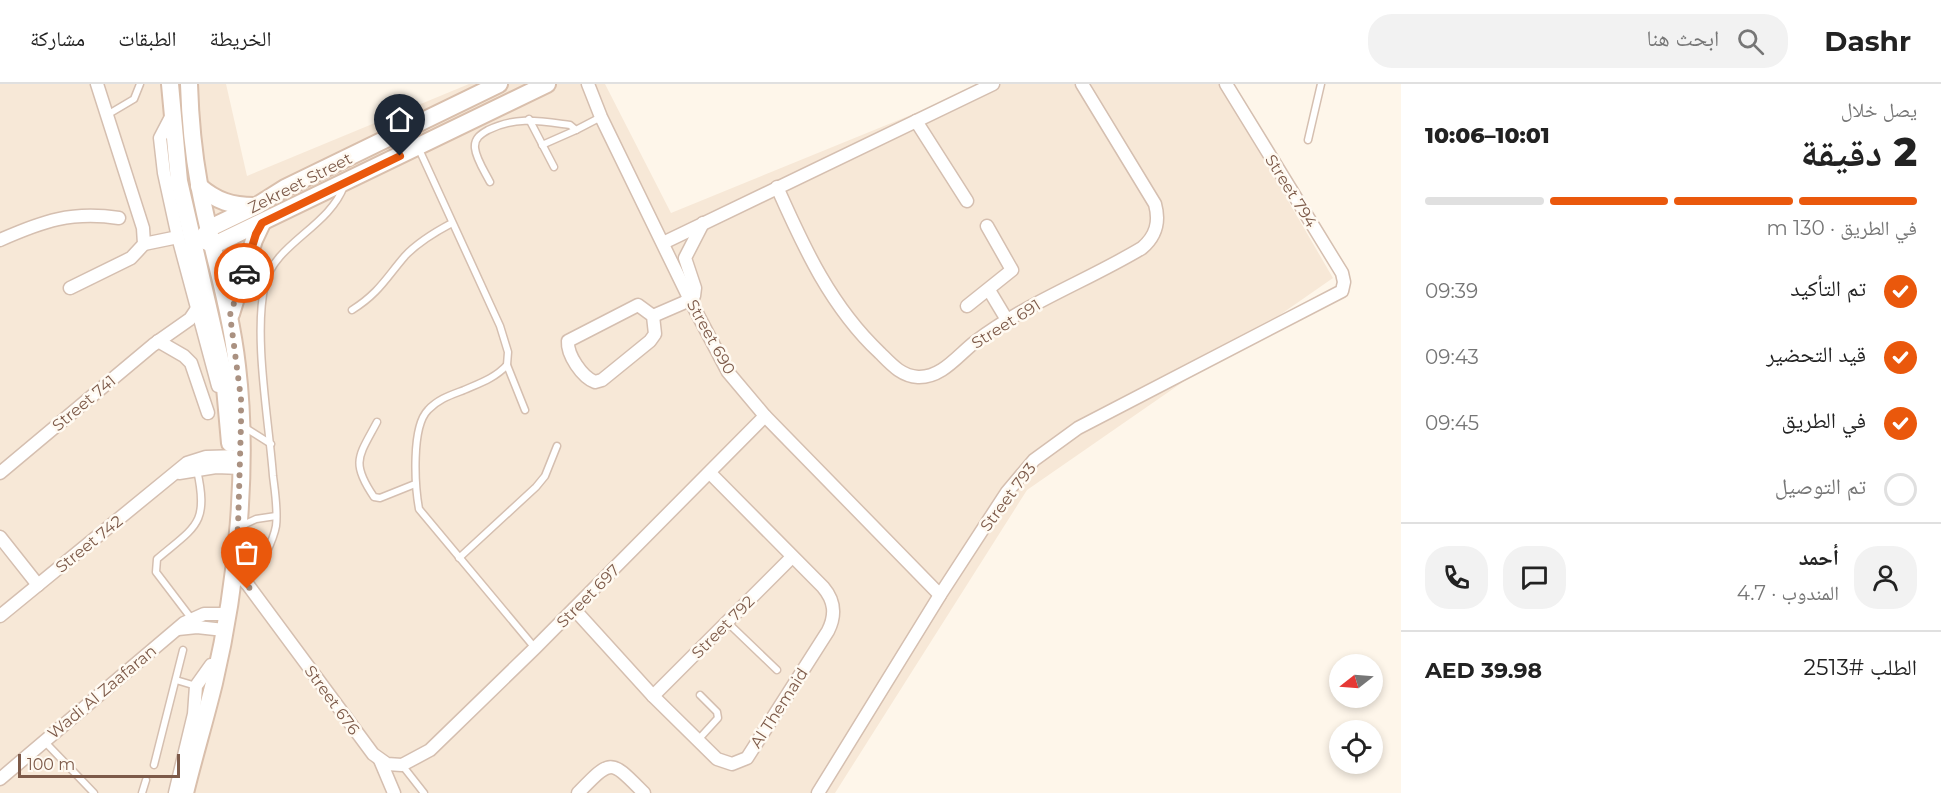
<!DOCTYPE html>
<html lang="ar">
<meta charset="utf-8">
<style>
body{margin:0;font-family:Montserrat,"Noto Naskh Arabic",sans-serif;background:#f2f2f2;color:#222;direction:rtl;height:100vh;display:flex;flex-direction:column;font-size:22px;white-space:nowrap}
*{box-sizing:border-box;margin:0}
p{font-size:20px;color:#767676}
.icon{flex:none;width:33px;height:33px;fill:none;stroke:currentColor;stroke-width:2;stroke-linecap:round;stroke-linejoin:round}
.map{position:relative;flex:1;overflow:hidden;direction:ltr}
.panel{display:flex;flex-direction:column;background:#fff;width:540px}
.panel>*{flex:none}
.needle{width:39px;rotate:253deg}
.controls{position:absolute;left:1329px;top:570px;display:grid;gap:12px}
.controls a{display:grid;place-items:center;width:54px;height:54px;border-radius:50%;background:#fff;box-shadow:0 3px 9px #0003;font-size:30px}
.scale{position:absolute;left:18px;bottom:15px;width:162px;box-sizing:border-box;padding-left:6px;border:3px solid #7d5a49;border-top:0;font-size:16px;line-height:21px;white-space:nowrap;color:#7d5a49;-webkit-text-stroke:4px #fffaf2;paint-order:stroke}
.pin{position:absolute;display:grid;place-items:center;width:51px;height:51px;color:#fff;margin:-62px -26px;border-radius:50% 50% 50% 0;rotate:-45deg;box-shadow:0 0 6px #0007}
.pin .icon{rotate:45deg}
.courier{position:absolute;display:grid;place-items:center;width:60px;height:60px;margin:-30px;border:4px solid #ea580c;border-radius:50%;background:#fff;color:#222;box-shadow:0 2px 8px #0007}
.overview em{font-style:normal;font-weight:800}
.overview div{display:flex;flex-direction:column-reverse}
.overview{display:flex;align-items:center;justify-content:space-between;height:102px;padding:0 24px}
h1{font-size:39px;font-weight:800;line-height:45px}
.bar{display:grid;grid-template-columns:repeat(4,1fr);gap:9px 6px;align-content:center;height:72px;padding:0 24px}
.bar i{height:8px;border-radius:4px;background:#e0e0e0}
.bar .on{background:#ea580c}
.bar p{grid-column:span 4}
.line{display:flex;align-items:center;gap:15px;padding:0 24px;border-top:2px solid #e0e0e0}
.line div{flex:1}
.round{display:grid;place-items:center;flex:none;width:63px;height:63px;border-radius:24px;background:#f2f2f2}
ol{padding:0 24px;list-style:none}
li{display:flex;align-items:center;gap:18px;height:66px}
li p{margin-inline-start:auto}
li .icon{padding:6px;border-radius:50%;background:#ea580c;color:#fff;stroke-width:4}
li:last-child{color:#767676}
li i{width:33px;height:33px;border:3px solid #e0e0e0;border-radius:50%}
header{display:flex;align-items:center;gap:36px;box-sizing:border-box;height:84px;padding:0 30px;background:#fff;border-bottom:2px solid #e0e0e0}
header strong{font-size:28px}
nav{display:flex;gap:33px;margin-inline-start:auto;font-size:21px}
.search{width:420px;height:54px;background:#f2f2f2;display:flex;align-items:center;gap:15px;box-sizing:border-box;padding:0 21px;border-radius:24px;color:#767676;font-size:22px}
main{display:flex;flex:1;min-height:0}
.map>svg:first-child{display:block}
.residential{fill:#f7e8d7}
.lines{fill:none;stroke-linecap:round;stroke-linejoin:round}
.lane-casing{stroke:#d5bfb0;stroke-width:9}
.street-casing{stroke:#d5bfb0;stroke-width:15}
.secondary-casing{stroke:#d9bfac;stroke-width:20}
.lane{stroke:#fff;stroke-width:6}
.street{stroke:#fff;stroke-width:12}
.secondary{stroke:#fff;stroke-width:16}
.done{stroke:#aa9181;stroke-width:6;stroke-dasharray:0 10.8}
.route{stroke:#ea580c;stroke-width:8}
.labels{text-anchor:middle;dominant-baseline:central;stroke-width:5;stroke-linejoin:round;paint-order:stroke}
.street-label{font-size:16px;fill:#7d5a49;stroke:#fffaf2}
</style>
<header>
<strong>Dashr</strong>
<div class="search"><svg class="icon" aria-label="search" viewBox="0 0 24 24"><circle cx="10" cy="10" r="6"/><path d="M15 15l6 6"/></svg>ابحث هنا</div>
<nav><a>الخريطة</a><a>الطبقات</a><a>مشاركة</a></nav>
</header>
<main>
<section class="panel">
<div class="overview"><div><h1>2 دقيقة</h1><p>يصل خلال</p></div><em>10:01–10:06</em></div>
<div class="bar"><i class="on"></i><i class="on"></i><i class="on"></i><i></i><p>في الطريق · 130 m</p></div>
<ol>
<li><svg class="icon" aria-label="check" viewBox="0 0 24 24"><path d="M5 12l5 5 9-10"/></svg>تم التأكيد<p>09:39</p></li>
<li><svg class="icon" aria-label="check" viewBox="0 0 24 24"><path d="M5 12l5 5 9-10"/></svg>قيد التحضير<p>09:43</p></li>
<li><svg class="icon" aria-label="check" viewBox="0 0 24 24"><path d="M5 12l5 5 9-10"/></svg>في الطريق<p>09:45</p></li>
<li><i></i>تم التوصيل</li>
</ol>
<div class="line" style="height:108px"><a class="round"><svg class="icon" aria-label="person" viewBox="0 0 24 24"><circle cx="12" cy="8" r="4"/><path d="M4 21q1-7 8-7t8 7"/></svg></a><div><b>أحمد</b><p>المندوب · 4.7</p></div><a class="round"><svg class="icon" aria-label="chat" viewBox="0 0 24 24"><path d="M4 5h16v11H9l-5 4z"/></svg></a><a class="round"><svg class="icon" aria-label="phone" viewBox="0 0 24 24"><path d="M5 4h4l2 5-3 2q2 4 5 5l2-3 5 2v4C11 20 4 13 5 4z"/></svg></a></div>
<div class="line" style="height:78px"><div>الطلب #2513</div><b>AED 39.98</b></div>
</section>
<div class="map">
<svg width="1401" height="709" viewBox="0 0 1401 709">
<rect width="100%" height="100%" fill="#fef6ea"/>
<polygon class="residential" points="0,0 226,0 247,92 469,0 605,0 671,129 987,0 1220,0 1333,194 1027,406 835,709 0,709"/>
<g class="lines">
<defs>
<g id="lane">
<polyline points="107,31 134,15 140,0"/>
<polyline points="529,35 554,83"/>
<polyline points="1308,56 1321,0"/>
<polyline points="542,61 576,46"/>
<polyline points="418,63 500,242 508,268 507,281 525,326"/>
<path d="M490,98c-5,-10 -14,-23 -15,-34 -1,-10 6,-14 13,-18 28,-14 52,-9 82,-5l6,5 25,-13"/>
<path d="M352,226c27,-17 34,-32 53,-54 13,-14 30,-24 47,-33"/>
<path d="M507,281c-12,13 -27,18 -43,25 -13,5 -26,9 -36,20 -17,17 -13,77 -9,99l116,139"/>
<path d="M377,338c-18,34 -27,40 -3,75l6,1 35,-14"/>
<polyline points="244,343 271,360"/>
<polyline points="241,442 256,435 276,432"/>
<polyline points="459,474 536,403 545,392 557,362"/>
<path d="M263,476c5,-11 11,-22 13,-34 2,-16 -1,-34 -3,-50 -4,-55 -20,-140 -8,-192 9,-40 64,-57 79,-98"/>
<path d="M191,534l-35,-46 1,-13c39,-33 52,-35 40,-89"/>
<polyline points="727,538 777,586"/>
<polyline points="176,596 196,602"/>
<polyline points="698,656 718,634 717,628 700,611"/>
<polyline points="45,658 94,709"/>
<polyline points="154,681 183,566"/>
<polyline points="402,681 424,709"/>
<polyline points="142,709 146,696"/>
</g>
<g id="street">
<polyline points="588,0 601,33 690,216 728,288 765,332 940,511"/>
<polyline points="172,31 160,54 164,89 178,153 218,302"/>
<polyline points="916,37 967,117"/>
<path d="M777,103c27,61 54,120 103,166 11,11 21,23 38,24 24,1 40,-22 57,-35 51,-39 112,-61 167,-94 14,-12 18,-26 13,-44l-73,-120"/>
<path d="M0,156c43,-19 71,-29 119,-22"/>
<polyline points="663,159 993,0"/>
<polyline points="144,160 178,153"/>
<polyline points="70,204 131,174 144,160 143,144 97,0"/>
<polyline points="989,206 1007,236"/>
<path d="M638,221l15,11 2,18 -5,7 -48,39 -7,2c-13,-5 -28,-27 -27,-41z"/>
<polyline points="967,222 1012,186 987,142"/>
<polyline points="653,232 683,219 694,212 695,204 685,174 703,139"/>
<polyline points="158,257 184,272 191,279 208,329"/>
<polyline points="0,389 153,261 190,235 198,223"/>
<polyline points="179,389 216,383 241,384"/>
<polyline points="0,453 38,501"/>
<polyline points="233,484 248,501 373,670 387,680 402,681 430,666 535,564 765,332"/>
<path d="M574,525l79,87 64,63 15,5 15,-6 81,-127c8,-16 7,-30 -5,-44l-113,-114"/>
<polyline points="0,532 187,379 206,373 241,372"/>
<polyline points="178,545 197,543 224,546"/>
<polyline points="653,612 792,473"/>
<polyline points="380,676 394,709"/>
<polyline points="0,695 184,539 204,530 226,530"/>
<polyline points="175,709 194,630 196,602 211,581"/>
<path d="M578,709c34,-35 32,-34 66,0"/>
<polyline points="818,709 940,511 1007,408 1034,376 1078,344 1342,207 1344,198 1342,189 1226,0"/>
</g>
<g id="secondary">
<polyline points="170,0 179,97 224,292 230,359"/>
<path d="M199,102c17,15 33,20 55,20"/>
<polyline points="204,152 210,144 258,121 285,104 499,0"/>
<polyline points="205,157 214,161 547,0"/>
<polyline points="231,230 254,156 262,139"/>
<path d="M185,709c9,-37 20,-73 29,-110 23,-98 35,-217 23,-317 -7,-62 -27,-121 -38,-182 -6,-33 -9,-66 -10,-100"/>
</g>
</defs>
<use href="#lane" class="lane-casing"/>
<use href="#street" class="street-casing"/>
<use href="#secondary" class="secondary-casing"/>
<use href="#lane" class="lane"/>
<use href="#street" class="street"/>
<use href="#secondary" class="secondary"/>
</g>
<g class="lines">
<polyline class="done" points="244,189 230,231 241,315 241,340 238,443 233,484 252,507 247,505"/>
<polyline class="route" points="244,189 256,150 262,139 400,72"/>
</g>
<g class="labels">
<g class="street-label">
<text transform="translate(300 99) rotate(-27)">Zekreet Street</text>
<text transform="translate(1291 107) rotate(58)">Street 794</text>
<text transform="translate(1006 240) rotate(-32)">Street 691</text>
<text transform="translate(711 253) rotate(61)">Street 690</text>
<text transform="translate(84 319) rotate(-40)">Street 741</text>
<text transform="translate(1008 413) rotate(-53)">Street 793</text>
<text transform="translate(89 460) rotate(-39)">Street 742</text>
<text transform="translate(588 512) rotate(-45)">Street 697</text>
<text transform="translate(723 543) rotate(-45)">Street 792</text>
<text transform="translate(102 608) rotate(-40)">Wadi Al Zaafaran</text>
<text transform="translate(332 616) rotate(54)">Street 676</text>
<text transform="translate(779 624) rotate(-57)">Al Themaid</text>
</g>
</g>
</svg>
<div class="controls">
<a><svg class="needle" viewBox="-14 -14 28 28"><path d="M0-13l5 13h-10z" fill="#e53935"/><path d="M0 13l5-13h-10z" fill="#767676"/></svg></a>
<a><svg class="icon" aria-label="locate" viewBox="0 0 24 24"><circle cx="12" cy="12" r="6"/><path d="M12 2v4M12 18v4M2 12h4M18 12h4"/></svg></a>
</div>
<div class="scale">100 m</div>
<div class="pin" style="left:247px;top:505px;background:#ea580c"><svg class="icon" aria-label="bag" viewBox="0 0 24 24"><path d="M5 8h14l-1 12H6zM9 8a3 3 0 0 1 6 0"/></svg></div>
<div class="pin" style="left:400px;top:72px;background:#1f2937"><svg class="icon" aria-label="home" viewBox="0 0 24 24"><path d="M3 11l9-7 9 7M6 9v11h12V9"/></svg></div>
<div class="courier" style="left:244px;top:189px"><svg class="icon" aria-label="car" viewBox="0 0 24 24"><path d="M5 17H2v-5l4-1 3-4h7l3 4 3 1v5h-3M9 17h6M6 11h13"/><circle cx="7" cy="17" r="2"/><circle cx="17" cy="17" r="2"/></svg></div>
</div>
</main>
